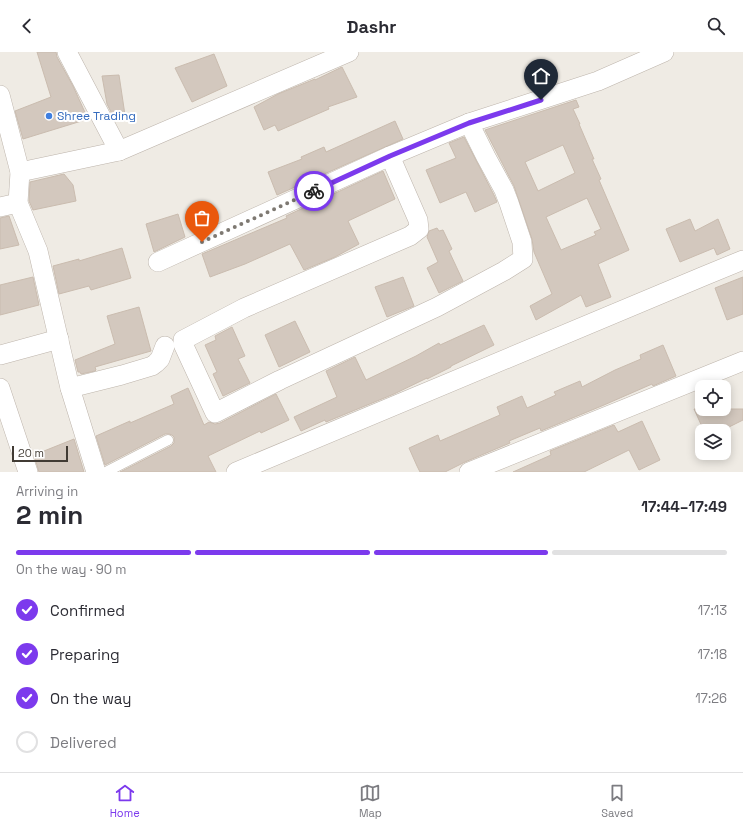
<!DOCTYPE html>
<meta charset="utf-8">
<style>
body{margin:0;font-family:"Space Grotesk",sans-serif;background:#f2f2f3;color:#2b2b33;height:100vh;display:flex;flex-direction:column;font-size:15px;white-space:nowrap}
*{box-sizing:border-box;margin:0}
p{font-size:13px;color:#7c7c81}
.icon{flex:none;width:22px;height:22px;fill:none;stroke:currentColor;stroke-width:2;stroke-linecap:round;stroke-linejoin:round}
.map{position:relative;height:420px;overflow:hidden}
.drawer{display:flex;flex-direction:column;background:#fff;flex:1}
.drawer>*{flex:none}
.tools{position:absolute;left:695px;top:328px;display:grid;gap:8px}
.tools a{display:grid;place-items:center;width:36px;height:36px;border-radius:8px;background:#fff;box-shadow:0 2px 10px #0003;font-size:20px}
.scale{position:absolute;left:12px;bottom:10px;width:56px;box-sizing:border-box;padding-left:4px;border:2px solid #413b34;border-top:0;font-size:11px;line-height:14px;white-space:nowrap;color:#413b34;-webkit-text-stroke:3px #fff;paint-order:stroke}
.pin{position:absolute;display:grid;place-items:center;width:34px;height:34px;color:#fff;margin:-41px -17px;border-radius:50% 50% 50% 0;rotate:-45deg;box-shadow:0 0 4px #0007}
.pin .icon{rotate:45deg}
.courier{position:absolute;display:grid;place-items:center;width:40px;height:40px;margin:-20px;border:3px solid #7c3aed;border-radius:50%;background:#fff;color:#222;box-shadow:0 1px 5px #0007}
.overview em{font-style:normal;font-weight:700}
.overview div{display:flex;flex-direction:column-reverse}
.overview{display:flex;align-items:center;justify-content:space-between;height:68px;padding:0 16px}
h1{font-size:26px;font-weight:700;line-height:30px}
.bar{display:grid;grid-template-columns:repeat(4,1fr);gap:6px 4px;align-content:center;height:48px;padding:0 16px}
.bar i{height:5px;border-radius:3px;background:#e1e1e2}
.bar .current{background:#7c3aed}
.bar p{grid-column:span 4}
ol{padding:0 16px;list-style:none}
li{display:flex;align-items:center;gap:12px;height:44px}
li p{margin-inline-start:auto}
li .icon{padding:4px;border-radius:50%;background:#7c3aed;color:#fff;stroke-width:4}
li:last-child{color:#7c7c81}
li i{width:22px;height:22px;border:2px solid #e1e1e2;border-radius:50%}
header{display:flex;justify-content:space-between;align-items:center;height:52px;padding:0 16px;background:#fff;font-size:18px;font-weight:700}
.menu{display:flex;justify-content:space-around;align-items:center;height:56px;border-top:1px solid #e1e1e2;background:#fff;font-size:11px;color:#7c7c81}
.menu a{display:grid;justify-items:center;gap:2px}
.menu .current{color:#7c3aed}
.map>svg:first-child{display:block}
.building{fill:#d3c8be;stroke:#cabcaf;fill-rule:evenodd}
.lines{fill:none;stroke-linecap:round;stroke-linejoin:round}
.service-casing{stroke:#bdb4ab;stroke-width:11}
.minor-casing{stroke:#bdb4ab;stroke-width:20}
.service{stroke:#fff;stroke-width:10}
.minor{stroke:#fff;stroke-width:19}
.done{stroke:#7e7972;stroke-width:4;stroke-dasharray:0 7.2}
.route{stroke:#7c3aed;stroke-width:5}
.shop-dot{fill:#3f7fe0;stroke:#fff;stroke-width:1.5}
.labels{text-anchor:middle;dominant-baseline:central;stroke-width:4;stroke-linejoin:round;paint-order:stroke}
.shop-label{font-size:12px;fill:#366cbe;stroke:#fff;text-anchor:start}
</style>
<header><svg class="icon" aria-label="back" viewBox="0 0 24 24"><path d="M15 5l-7 7 7 7"/></svg>Dashr<svg class="icon" aria-label="search" viewBox="0 0 24 24"><circle cx="10" cy="10" r="6"/><path d="M15 15l6 6"/></svg></header>
<div class="map">
<svg width="743" height="420" viewBox="0 0 743 420">
<rect width="100%" height="100%" fill="#efebe4"/>
<g class="building">
<polygon points="37,0 56,0 57,5 73,34 88,67 23,87 15,59 51,45"/>
<polygon points="214,2 227,34 192,50 175,16"/>
<polygon points="342,15 357,45 328,55 329,57 278,79 275,73 264,78 254,55 278,42 315,27 315,28"/>
<polygon points="119,23 125,63 114,66 107,52 102,24"/>
<path d="M576,48l3,7 -6,2 7,15h-1l15,35h-2l9,20 -2,1 30,70 -31,14 13,33 -25,10 -5,-12 -45,25 -6,-14 22,-12 -18,-42 -2,-13 -18,-53 -29,-56zM563,93l12,28 -37,18 -13,-29zM587,146l14,31 -7,3 2,3 -35,15 -15,-33z"/>
<polygon points="395,69 403,87 277,143 268,120 302,107 301,105 324,95 326,100"/>
<polygon points="464,85 494,143 497,150 475,160 466,140 440,151 426,118 456,106 449,91"/>
<polygon points="383,119 395,147 348,169 359,192 335,205 304,218 290,192 245,212 210,225 202,202 287,166 286,164"/>
<polygon points="64,122 73,133 76,149 33,158 29,149 30,130"/>
<polygon points="178,162 185,185 154,200 146,172"/>
<polygon points="9,164 19,193 0,197 0,166"/>
<polygon points="690,167 695,179 718,167 730,197 717,203 714,196 680,210 666,177"/>
<polygon points="437,176 439,179 443,178 452,197 449,199 463,229 439,241 427,216 438,210 427,185 429,179"/>
<polygon points="122,196 131,226 91,238 89,234 59,242 53,214 79,207 79,209"/>
<polygon points="33,225 39,253 0,263 0,233"/>
<polygon points="403,225 414,254 387,265 375,235"/>
<polygon points="743,225 743,262 727,268 715,236"/>
<polygon points="139,255 151,299 95,315 96,318 95,319 81,322 80,320 78,320 75,308 115,292 107,264"/>
<polygon points="295,269 310,300 279,315 265,283"/>
<polygon points="484,273 494,293 451,314 451,315 427,327 427,326 394,342 326,370 325,368 301,379 294,365 337,345 326,319 355,305 366,328 416,304 439,291 440,293"/>
<polygon points="232,275 245,304 238,307 250,331 223,344 213,322 217,320 205,293 216,288 215,284"/>
<polygon points="663,293 676,324 653,334 652,332 604,353 541,379 540,376 509,389 510,391 465,410 445,420 420,420 417,414 409,396 438,383 440,389 500,363 497,355 522,344 527,356 556,343 554,340 580,329 582,335 615,318 641,307 640,303"/>
<polygon points="188,336 204,373 209,370 215,372 220,371 276,342 289,368 261,381 260,379 208,404 216,420 120,420 171,394 174,391 174,385 172,383 169,382 165,382 105,413 96,384 130,369 130,371 174,352 171,344"/>
<polygon points="694,357 743,357 743,368 721,379 704,379"/>
<polygon points="642,369 660,408 639,418 629,398 584,420 513,420 551,403 550,399 614,373 618,380"/>
<polygon points="74,387 84,420 39,420 34,403"/>
</g>
<g class="lines">
<defs>
<polyline id="service" points="106,420 168,388"/>
<g id="minor">
<polyline points="67,0 119,99"/>
<polyline points="0,43 20,120 18,151 38,199 70,336 96,420"/>
<polyline points="390,104 418,168 419,177 410,184 244,256 183,288 183,292 215,361 280,328 437,255 504,219 523,207 522,190 509,151 504,138 486,105 469,71"/>
<polyline points="20,120 119,99 349,0"/>
<polyline points="0,155 18,151"/>
<polyline points="158,210 390,104 469,71 598,29 664,0"/>
<polyline points="0,303 59,287"/>
<polyline points="0,336 28,420"/>
<polyline points="70,336 122,323 152,314 156,311 160,307 165,294"/>
<polyline points="236,420 704,224 743,208"/>
<polyline points="469,420 743,309"/>
</g>
</defs>
<use href="#service" class="service-casing"/>
<use href="#minor" class="minor-casing"/>
<use href="#service" class="service"/>
<use href="#minor" class="minor"/>
</g>
<g class="lines">
<polyline class="done" points="202,190 314,139"/>
<polyline class="route" points="314,139 390,104 469,71 541,48"/>
</g>
<circle class="shop-dot" cx="49" cy="64" r="4"/>
<g class="labels">
<g class="shop-label">
<text x="57" y="64">Shree Trading</text>
</g>
</g>
</svg>
<div class="tools">
<a><svg class="icon" aria-label="locate" viewBox="0 0 24 24"><circle cx="12" cy="12" r="6"/><path d="M12 2v4M12 18v4M2 12h4M18 12h4"/></svg></a>
<a><svg class="icon" aria-label="layers" viewBox="0 0 24 24"><path d="M12 4l9 5-9 5-9-5zM3 14l9 5 9-5"/></svg></a>
</div>
<div class="scale">20 m</div>
<div class="pin" style="left:202px;top:190px;background:#ea580c"><svg class="icon" aria-label="bag" viewBox="0 0 24 24"><path d="M5 8h14l-1 12H6zM9 8a3 3 0 0 1 6 0"/></svg></div>
<div class="pin" style="left:541px;top:48px;background:#1f2937"><svg class="icon" aria-label="home" viewBox="0 0 24 24"><path d="M3 11l9-7 9 7M6 9v11h12V9"/></svg></div>
<div class="courier" style="left:314px;top:139px"><svg class="icon" aria-label="bike" viewBox="0 0 24 24"><circle cx="6" cy="16" r="4"/><circle cx="18" cy="16" r="4"/><path d="M6 16l4-8h5l3 8M10 8l3 8H6M13 5h3"/></svg></div>
</div>
<section class="drawer">
<div class="overview"><div><h1>2 min</h1><p>Arriving in</p></div><em>17:44–17:49</em></div>
<div class="bar"><i class="current"></i><i class="current"></i><i class="current"></i><i></i><p>On the way · 90 m</p></div>
<ol>
<li><svg class="icon" aria-label="check" viewBox="0 0 24 24"><path d="M5 12l5 5 9-10"/></svg>Confirmed<p>17:13</p></li>
<li><svg class="icon" aria-label="check" viewBox="0 0 24 24"><path d="M5 12l5 5 9-10"/></svg>Preparing<p>17:18</p></li>
<li><svg class="icon" aria-label="check" viewBox="0 0 24 24"><path d="M5 12l5 5 9-10"/></svg>On the way<p>17:26</p></li>
<li><i></i>Delivered</li>
</ol>
</section>
<nav class="menu">
<a class="current"><svg class="icon" aria-label="home" viewBox="0 0 24 24"><path d="M3 11l9-7 9 7M6 9v11h12V9"/></svg>Home</a>
<a><svg class="icon" aria-label="map" viewBox="0 0 24 24"><path d="M3 6l6-2 6 2 6-2v14l-6 2-6-2-6 2zM9 4v14M15 6v14"/></svg>Map</a>
<a><svg class="icon" aria-label="saved" viewBox="0 0 24 24"><path d="M7 4h10v16l-5-4-5 4z"/></svg>Saved</a>
</nav>
